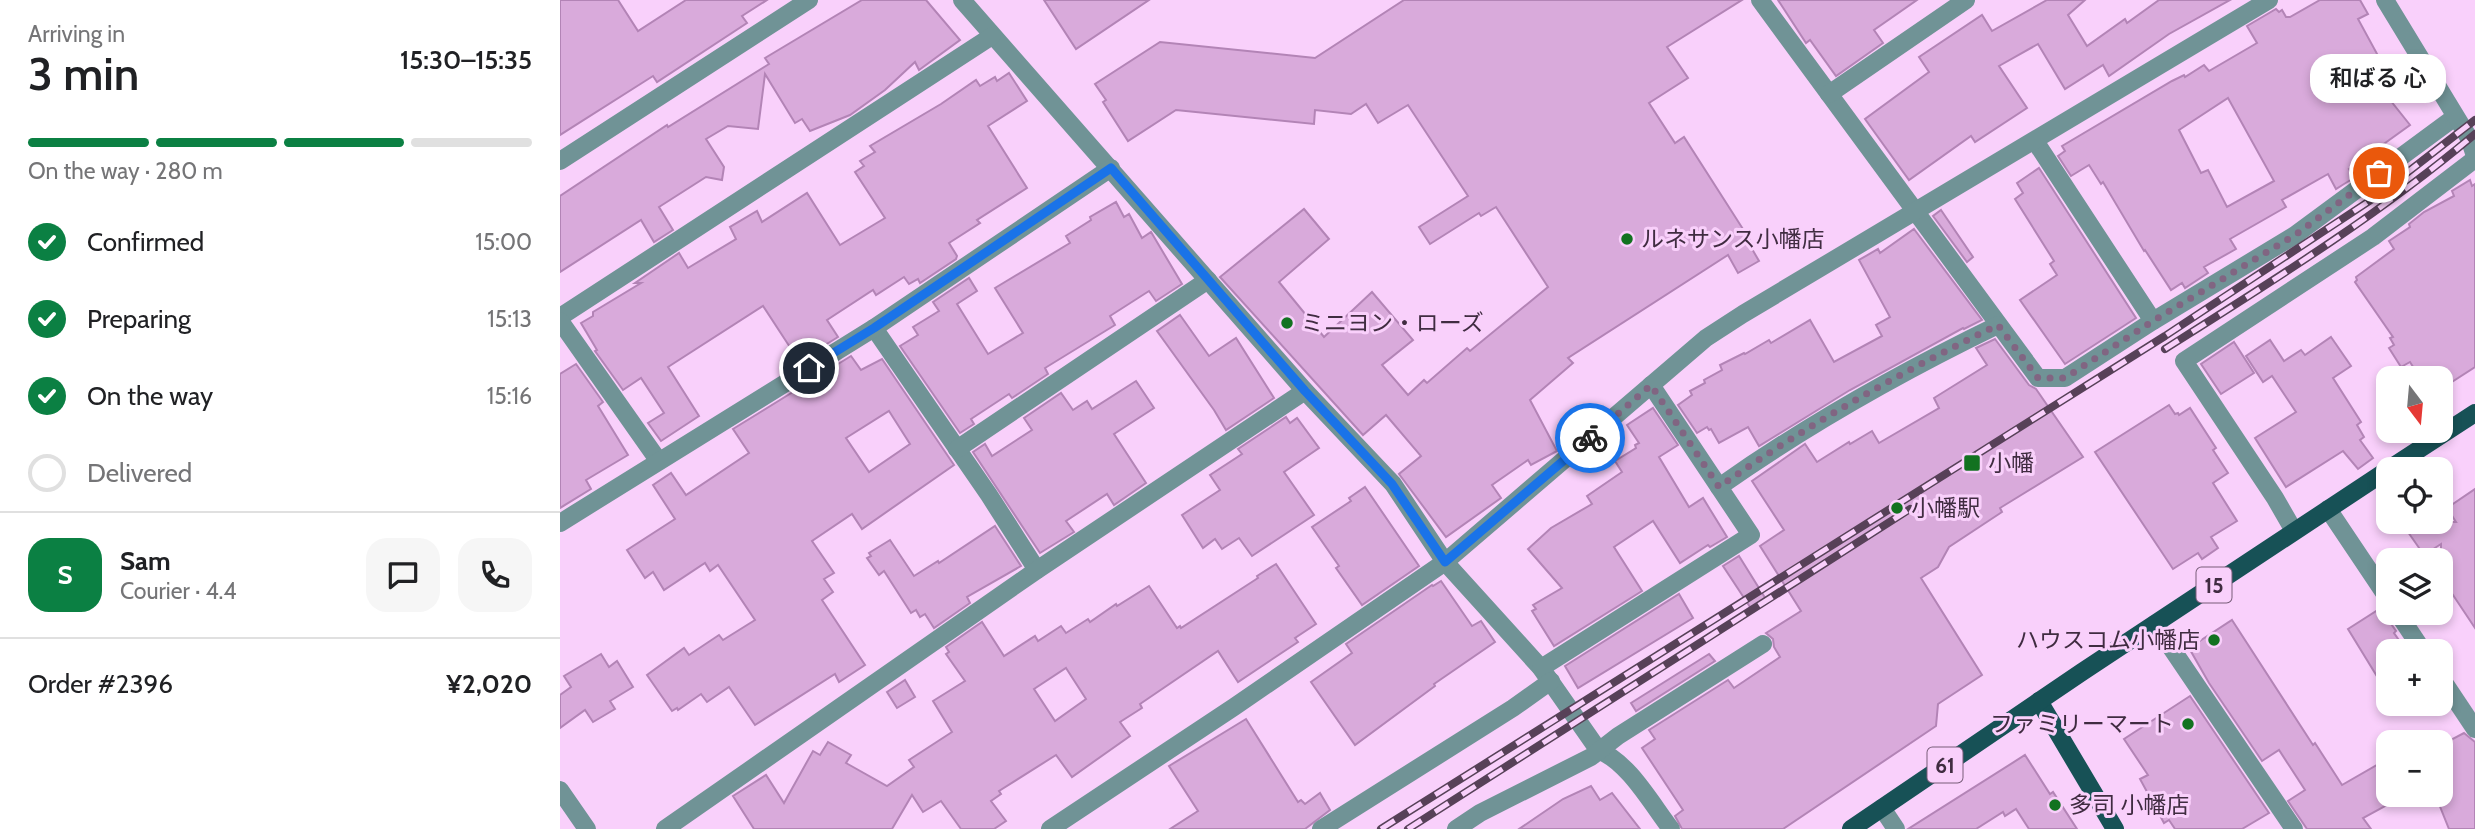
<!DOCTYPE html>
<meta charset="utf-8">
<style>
body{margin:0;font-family:Cabin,"Noto Sans JP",sans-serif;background:#f6f6f6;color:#202124;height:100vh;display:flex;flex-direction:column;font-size:26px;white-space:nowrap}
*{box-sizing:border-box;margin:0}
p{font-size:23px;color:#757577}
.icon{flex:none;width:38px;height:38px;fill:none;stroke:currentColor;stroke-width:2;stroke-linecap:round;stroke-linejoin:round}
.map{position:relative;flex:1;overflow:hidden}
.details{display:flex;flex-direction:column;background:#fff;width:560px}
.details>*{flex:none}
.needle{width:46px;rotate:164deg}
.fabs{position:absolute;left:1816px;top:366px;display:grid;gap:14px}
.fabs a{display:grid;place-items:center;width:77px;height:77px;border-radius:14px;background:#fff;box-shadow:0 4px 10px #0003;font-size:35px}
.pin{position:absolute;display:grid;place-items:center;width:60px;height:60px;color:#fff;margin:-30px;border:4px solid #fff;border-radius:50%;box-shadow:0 2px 7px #0007}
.courier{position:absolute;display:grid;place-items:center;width:70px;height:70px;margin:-35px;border:5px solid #1a73e8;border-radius:50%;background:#fff;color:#222;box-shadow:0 2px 9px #0007}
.bubble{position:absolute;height:49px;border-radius:21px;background:#fff;box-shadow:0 4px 10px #0003;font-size:23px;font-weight:600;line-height:49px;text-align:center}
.headline em{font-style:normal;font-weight:600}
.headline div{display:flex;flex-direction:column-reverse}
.headline{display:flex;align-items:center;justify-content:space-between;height:119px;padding:0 28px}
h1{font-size:46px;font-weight:600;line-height:52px}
.bar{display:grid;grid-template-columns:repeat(4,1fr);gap:10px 7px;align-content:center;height:84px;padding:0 28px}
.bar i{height:9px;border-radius:5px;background:#e0e0e0}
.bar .current{background:#0b8043}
.bar p{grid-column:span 4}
.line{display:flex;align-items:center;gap:18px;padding:0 28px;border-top:2px solid #e0e0e0}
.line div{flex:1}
.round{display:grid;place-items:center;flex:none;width:74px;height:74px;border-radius:21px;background:#f6f6f6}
ol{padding:0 28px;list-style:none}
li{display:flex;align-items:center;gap:21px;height:77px}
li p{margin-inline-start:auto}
li .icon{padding:7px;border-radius:50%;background:#0b8043;color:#fff;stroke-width:4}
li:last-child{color:#757577}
li i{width:38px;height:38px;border:4px solid #e0e0e0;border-radius:50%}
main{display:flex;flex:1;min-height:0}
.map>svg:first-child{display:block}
.building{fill:#d9aadb;stroke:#b384b6;stroke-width:2;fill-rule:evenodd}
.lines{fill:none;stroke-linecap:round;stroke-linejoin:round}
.minor{stroke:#709396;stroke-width:18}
.major{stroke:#175156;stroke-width:18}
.rail-casing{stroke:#574158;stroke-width:8}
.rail{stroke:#f9d0fb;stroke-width:5;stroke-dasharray:16;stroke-linecap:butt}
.done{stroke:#816582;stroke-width:7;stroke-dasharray:0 12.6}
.route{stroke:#1a73e8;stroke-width:9}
.poi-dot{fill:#127220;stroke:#f9d0fb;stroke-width:2.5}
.labels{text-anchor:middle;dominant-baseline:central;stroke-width:6;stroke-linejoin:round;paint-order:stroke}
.shield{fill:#f9d0fb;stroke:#785d79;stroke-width:2}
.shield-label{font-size:21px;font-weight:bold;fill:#402c41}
.poi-label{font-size:23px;fill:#402c41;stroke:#f9d0fb;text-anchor:start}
</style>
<main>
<section class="details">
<div class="headline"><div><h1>3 min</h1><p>Arriving in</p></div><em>15:30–15:35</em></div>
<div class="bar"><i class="current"></i><i class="current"></i><i class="current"></i><i></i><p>On the way · 280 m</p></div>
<ol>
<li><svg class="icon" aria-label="check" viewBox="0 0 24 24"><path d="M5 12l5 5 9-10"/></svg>Confirmed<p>15:00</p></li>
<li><svg class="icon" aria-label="check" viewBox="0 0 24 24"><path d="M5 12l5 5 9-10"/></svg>Preparing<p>15:13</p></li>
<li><svg class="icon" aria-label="check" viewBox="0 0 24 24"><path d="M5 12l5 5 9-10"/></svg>On the way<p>15:16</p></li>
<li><i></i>Delivered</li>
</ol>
<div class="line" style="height:126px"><b class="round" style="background:#0b8043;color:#fff">S</b><div><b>Sam</b><p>Courier · 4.4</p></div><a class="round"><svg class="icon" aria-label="chat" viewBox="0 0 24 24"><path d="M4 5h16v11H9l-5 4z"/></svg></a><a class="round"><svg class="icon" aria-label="phone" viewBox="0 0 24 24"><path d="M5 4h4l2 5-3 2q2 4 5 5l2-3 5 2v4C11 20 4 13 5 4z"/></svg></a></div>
<div class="line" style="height:91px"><div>Order #2396</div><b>¥2,020</b></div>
</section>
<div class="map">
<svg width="1915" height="829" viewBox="0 0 1915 829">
<rect width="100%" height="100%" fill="#f9d0fb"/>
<g class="building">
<polygon points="0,0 58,0 78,31 126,0 207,0 182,16 187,23 97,82 93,76 0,135"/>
<polygon points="302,0 366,0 400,40 359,70 355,62 325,90 290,115 250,131 242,119 235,123 205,74 198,129 168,126 146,139 164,167 162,180 146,177 99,207 113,230 94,242 81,220 0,272 0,196 107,125 108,127 209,64 205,58"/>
<polygon points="484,0 589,0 516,49"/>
<polygon points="844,0 1182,0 1107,47 1128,78 1089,103 1115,143 1124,137 1190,240 1188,242 1199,261 1178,273 1168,255 1008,358 1013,363 970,400 997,451 971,465 968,460 932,485 941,498 886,537 839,474 861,456 826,415 803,435 660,277 744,209 769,239 719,282 764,337 812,292 853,340 822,365 848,395 864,380 867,383 907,348 910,351 988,287 936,207 921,216 919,213 870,244 859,227 908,196 848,105 818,123 806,104 791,114 755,110 754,124 616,110 568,141 543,102 546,100 535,84 600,42 755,58"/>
<polygon points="1218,0 1357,0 1314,30 1323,43 1276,76 1250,40 1246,43"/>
<polygon points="1487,0 1525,0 1508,15 1527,46 1565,19 1567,23 1599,0 1670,0 1609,34 1549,76 1543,65 1505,89 1478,44 1439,66 1467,108 1415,142 1411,136 1349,180 1305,119 1369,72 1359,57 1422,15 1432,31"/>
<path d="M1760,0h40l8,14 -10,5 36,66 -11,6 27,34 -61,44 5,9 -10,6 -8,5 -8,-15 -46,26 4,7 -56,32 6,10 -32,18 4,6 -23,15 -3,-5 -11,7 -26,-40 -1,1 -41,-69 -2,2 -12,-19 -18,11 -13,-20 7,-5 -3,-5 110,-65 12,-6 1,2 19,-12 5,6 48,-28 -10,-17 29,-17 3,3 3,-2 4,7h4zM1668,98l46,83 -47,26 -19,-37 -7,3 -22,-43z"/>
<polygon points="449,73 467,101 428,126 467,188 417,220 420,223 389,243 397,256 396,259 360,283 358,279 349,284 344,277 316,295 313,290 267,320 278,337 239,361 203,306 108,367 139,416 101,441 88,423 104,413 81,378 63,390 35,351 37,350 21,323 33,316 33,312 81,283 75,283 119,253 128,268 176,239 170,227 197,211 202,222 247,193 280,245 325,218 295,172 304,166 300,161 315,152 310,146 381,104 416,80 420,86 435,77 437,81"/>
<polygon points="1479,168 1576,318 1505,364 1460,300 1497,275 1490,264 1494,261 1455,199 1463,193 1457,183"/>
<polygon points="1910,180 1912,186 1915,184 1915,367 1881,389 1881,378 1860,378 1850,362 1841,367 1829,348 1834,345 1830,338 1833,337 1795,282 1797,280 1796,277 1834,249 1829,241 1850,227 1849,224 1864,212 1894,196 1892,191"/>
<polygon points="556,202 564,217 569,214 582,238 591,232 622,284 596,301 589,291 550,316 555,325 485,368 488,374 452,398 449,394 411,419 414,424 400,433 340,346 358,335 353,327 379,311 373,302 409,278 417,291 397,304 428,354 463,333 435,288 510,243 506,236 531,220 530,217"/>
<polygon points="1381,210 1413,257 1407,262 1373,216"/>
<polygon points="1354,229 1422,320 1404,329 1403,328 1290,390 1199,446 1188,427 1159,443 1151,429 1149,430 1147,427 1137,433 1118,405 1132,395 1130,391 1145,383 1144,380 1162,370 1160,365 1184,353 1185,354 1209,340 1211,343 1250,320 1274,362 1322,336 1316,325 1330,317 1299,260 1318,249 1320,253"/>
<polygon points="620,315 649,356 676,338 714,398 666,430 654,410 597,331"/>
<polygon points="1771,337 1791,366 1773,378 1801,422 1797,425 1804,437 1800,440 1813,458 1798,469 1783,451 1726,487 1695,438 1736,412 1712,376 1703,382 1686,356 1710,340 1724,361 1741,350 1745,355"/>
<polygon points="1435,339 1469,385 1476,389 1523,457 1440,508 1442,512 1389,547 1378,567 1361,578 1422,675 1378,704 1376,726 1223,829 1122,829 1115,816 1123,810 1082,748 1095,739 1089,730 1168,680 1174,688 1220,657 1214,647 1213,639 1206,633 1241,611 1200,546 1224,530 1192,481 1245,444 1257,462 1289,442 1290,444 1312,431 1319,443 1379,408 1374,398 1427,365 1416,348"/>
<polygon points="1674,342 1694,373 1661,394 1641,364"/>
<path d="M291,356l10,14 21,-11 72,106 -92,64 -10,-15 -40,27 22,32 -10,6 9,13 -11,8 43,65 -26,17 -4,-8 -80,51 -26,-38 -22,15 -6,-8 -23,16 -1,-2 -5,3 -25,-36 37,-27 5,7 30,-20 4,5 32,-20 -37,-55 -8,6 -5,-8 -41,27 -11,-18 -8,6 -18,-28 48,-31 -22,-34 18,-12 15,22 63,-42 -16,-24zM329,411l21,33 -41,28 -23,-34z"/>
<polygon points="16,364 43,402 38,406 68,455 26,480 31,489 0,508 0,374"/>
<polygon points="576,381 594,408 554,434 586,483 554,505 547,494 506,521 514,532 480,553 413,452 425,444 432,456 472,430 464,418 501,393 513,410 527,401 532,409"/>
<polygon points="1609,405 1615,414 1618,413 1619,415 1630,408 1656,448 1653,450 1668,473 1653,483 1677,521 1651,537 1658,548 1642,559 1638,553 1613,569 1535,452"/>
<polygon points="1093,408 1118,445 1099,457 1129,507 1143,498 1167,537 1150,547 1148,545 1120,563 1093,521 1054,547 1082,591 994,646 972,611 976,609 973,605 1002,588 968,549 991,528 1032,504 1027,496 1062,472 1055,461 1076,448 1075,445 1079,443 1067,425"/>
<polygon points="726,417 730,423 737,418 759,448 724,472 754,515 692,556 679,538 662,549 655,539 643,548 622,515 660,490 650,475 682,454 678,449"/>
<polygon points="805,487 859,566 802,605 776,568 779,566 752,527 791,501 789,498"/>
<polygon points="1915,489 1915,628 1881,577 1881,544 1864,555 1841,522 1896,522 1887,508"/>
<polygon points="435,526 461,566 407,597 410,603 374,628 365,614 360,617 356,610 351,613 324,571 319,575 307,558 311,556 309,553 330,540 354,576 378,561 379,563"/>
<polygon points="1179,556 1207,601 1192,610 1163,566"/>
<path d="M716,564l40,60 -21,14 3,4 -60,40 -20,-31 -78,53 2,4 -22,14 10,14 -58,41 -16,-22 -57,36 2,3 -10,7 15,20 -12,8h-33l-20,-28 -18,11 -11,-17 -20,34h-138l-21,-33 33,-21 18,28 29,-52 7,4 8,-13 23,13 -5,8 41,23 27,-19 -5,-7 43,-28 -19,-31 32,-20 -19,-27 3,-2 -3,-5 36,-25 22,34 31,-20 3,5 23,-15 5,7 22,-14 2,3 26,-18 1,2 32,-20 28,42 3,-2 1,2 77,-50 -1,-2zM506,668l20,31 -31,22 -21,-32z"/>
<polygon points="881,581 912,626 921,621 935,642 874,684 875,686 795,745 751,682 792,653 786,644 872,585 873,586"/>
<polygon points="1119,594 1133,618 1018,688 1005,666"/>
<polygon points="1821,608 1826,611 1827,618 1836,631 1834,633 1843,646 1835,651 1829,651 1829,696 1788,629"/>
<polygon points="1672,620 1753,745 1755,743 1782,785 1829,758 1829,804 1803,818 1811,829 1747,829 1728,801 1745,790 1719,750 1702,761 1649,683 1629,648"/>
<polygon points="41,654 49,667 57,661 73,687 50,701 55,709 33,722 25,710 0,728 0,695 11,687 4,676"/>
<polygon points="1149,654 1155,661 1076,711 1071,703"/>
<polygon points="345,680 355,697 337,708 327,692"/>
<polygon points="1630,696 1709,813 1682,829 1615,829 1609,820 1604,823 1580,779 1588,775 1564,739"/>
<polygon points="686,719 738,802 741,800 745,804 760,793 770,810 745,829 610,829 638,811 609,766"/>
<polygon points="1904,733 1915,742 1915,829 1889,829 1875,794 1881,794 1881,745"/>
<polygon points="1465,755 1490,794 1493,792 1517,829 1469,829 1456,809 1445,816 1443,812 1416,829 1348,829"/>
<polygon points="1031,786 1040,800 1052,793 1080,829 959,829 1003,799"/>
</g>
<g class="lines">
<g class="minor">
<path d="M402,0l343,391 88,93 52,78 96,106 58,83c28,9 54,55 72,78"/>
<polyline points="1200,0 1478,378 1505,378 1593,321 1735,235 1895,117"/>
<polyline points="1825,0 1909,138 1915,156"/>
<polyline points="1269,94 1406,0"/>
<polyline points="1475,141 1593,321"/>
<polyline points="0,161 249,0"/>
<polyline points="0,317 432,36"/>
<polyline points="0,321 98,460"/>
<polyline points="314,328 429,495 477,570"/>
<polyline points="397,449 648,280"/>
<path d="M1159,487c88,-62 182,-115 279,-162"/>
<polyline points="1768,509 1829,600"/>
<polyline points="0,523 314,328 551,168"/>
<polyline points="1734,531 1715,498 1624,361 1813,237 1915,159"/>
<polyline points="1837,612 1863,651"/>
<polyline points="1595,624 1734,829"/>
<polyline points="981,668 1191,535 1091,385"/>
<polyline points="1881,678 1915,729"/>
<polyline points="0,790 27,829"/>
<polyline points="1322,808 1336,829"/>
<polyline points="105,829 477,570 745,391"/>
<polyline points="490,829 674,707 885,562 1146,338 1183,314 1709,0"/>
<polyline points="761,829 953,708 991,681"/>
<polyline points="896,829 920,813 1031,757 1058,736 1203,644"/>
</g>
<g class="major">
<polyline points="1829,469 1915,413"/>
<polyline points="1479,701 1555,829"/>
<polyline points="1291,829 1522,672 1829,469"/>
</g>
<defs>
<g id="rail">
<path d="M1605,349c106,-67 214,-134 310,-215"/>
<polyline points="821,829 1605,336 1817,196 1915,120"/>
<polyline points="848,829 1350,509"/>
</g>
</defs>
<use href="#rail" class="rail-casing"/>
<use href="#rail" class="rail"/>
</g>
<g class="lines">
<path class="done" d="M1030,438l61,-53 68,102c88,-62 182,-115 279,-162l40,53h27l88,-57 142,-86 84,-62"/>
<polyline class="route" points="249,368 314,328 551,168 745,391 832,484 885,562 1030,438"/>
</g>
<g class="poi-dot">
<circle cx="1067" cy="239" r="7"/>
<circle cx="727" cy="323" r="7"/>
<rect x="1403" y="454" width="18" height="18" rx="3.5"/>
<circle cx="1337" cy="508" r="7"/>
<circle cx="1654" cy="640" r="7"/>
<circle cx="1628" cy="724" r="7"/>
<circle cx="1495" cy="805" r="7"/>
</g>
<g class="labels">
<g class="shield">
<rect x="1636.5" y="567.5" width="35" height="35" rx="5"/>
<rect x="1367.5" y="747.5" width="35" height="35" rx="5"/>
</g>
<g class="shield-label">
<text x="1654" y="585">15</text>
<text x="1385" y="765">61</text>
</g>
<g class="poi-label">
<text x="1081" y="239">ルネサンス小幡店</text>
<text x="741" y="323">ミニヨン・ローズ</text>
<text x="1428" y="463">小幡</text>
<text x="1351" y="508">小幡駅</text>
<text x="1640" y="640" text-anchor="end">ハウスコム小幡店</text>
<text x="1614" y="724" text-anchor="end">ファミリーマート</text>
<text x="1509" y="805">多司 小幡店</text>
</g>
</g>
</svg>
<div class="fabs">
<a><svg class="needle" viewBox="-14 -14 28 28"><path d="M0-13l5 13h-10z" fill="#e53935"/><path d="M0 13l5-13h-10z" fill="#757577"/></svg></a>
<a><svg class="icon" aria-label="locate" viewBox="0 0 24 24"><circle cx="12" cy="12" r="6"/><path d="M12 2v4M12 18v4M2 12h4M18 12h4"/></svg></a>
<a><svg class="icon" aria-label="layers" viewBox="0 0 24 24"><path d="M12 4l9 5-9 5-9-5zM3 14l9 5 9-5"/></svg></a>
<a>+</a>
<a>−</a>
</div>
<div class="pin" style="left:1819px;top:173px;background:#ea580c"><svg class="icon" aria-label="bag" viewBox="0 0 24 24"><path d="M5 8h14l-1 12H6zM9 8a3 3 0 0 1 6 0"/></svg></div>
<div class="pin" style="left:249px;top:368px;background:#1f2937"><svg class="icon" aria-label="home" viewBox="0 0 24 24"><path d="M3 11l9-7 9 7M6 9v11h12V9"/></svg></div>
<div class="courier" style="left:1030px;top:438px"><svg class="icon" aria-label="bike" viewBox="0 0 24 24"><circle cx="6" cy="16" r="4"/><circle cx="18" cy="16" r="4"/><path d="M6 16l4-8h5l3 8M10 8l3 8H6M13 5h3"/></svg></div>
<div class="bubble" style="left:1750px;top:54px;width:136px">和ばる 心</div>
</div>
</main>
